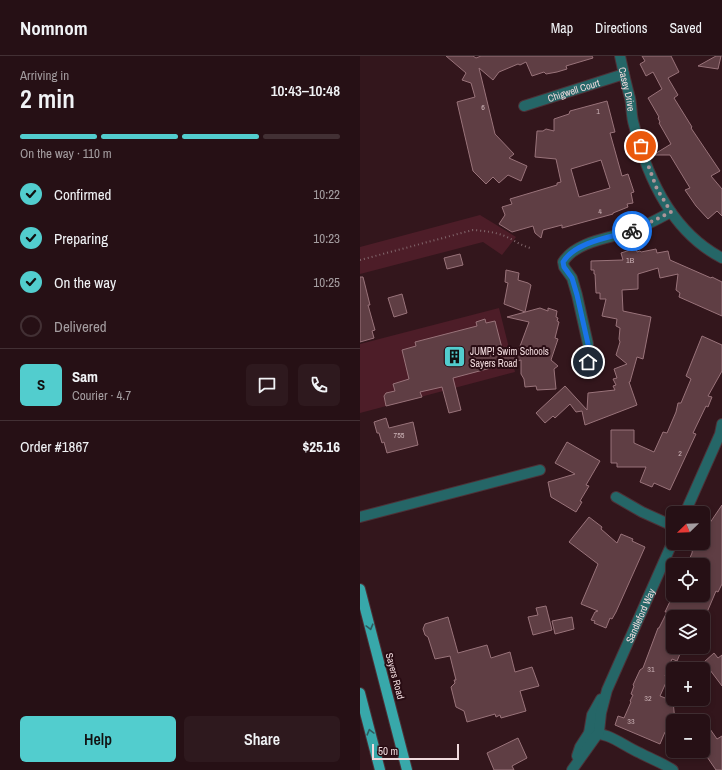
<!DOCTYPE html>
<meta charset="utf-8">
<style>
body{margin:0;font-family:"Archivo Narrow",sans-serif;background:#2e191e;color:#f1f3f6;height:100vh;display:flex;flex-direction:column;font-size:15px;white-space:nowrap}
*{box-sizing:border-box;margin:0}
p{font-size:13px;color:#a49da0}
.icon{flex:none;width:22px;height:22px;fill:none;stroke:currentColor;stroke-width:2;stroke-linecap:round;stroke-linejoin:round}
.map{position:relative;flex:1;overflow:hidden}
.panel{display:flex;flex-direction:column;background:#261015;width:360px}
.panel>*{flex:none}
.needle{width:26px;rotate:247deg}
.fabs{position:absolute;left:306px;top:450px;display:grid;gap:8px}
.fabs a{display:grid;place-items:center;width:44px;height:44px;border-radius:6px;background:#261015;box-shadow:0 2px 6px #0003,0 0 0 1px #423034;font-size:20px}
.scale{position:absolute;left:12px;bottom:10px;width:87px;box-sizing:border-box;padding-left:4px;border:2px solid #f0dadd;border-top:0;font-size:11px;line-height:14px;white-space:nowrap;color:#f0dadd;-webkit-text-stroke:3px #290c13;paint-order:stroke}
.pin{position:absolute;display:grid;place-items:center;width:34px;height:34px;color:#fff;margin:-17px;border:2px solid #fff;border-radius:50%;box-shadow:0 1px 4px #0007}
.courier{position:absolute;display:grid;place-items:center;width:40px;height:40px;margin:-20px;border:3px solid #1a73e8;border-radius:50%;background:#fff;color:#222;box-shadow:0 1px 5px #0007}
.summary em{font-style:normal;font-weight:600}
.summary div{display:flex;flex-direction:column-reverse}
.summary{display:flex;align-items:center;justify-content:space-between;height:68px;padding:0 20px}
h1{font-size:26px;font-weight:600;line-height:30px}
.bar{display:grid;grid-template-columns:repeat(4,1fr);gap:6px 4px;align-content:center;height:48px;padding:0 20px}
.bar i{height:5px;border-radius:3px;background:#423034}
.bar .active{background:#52cdce}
.bar p{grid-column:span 4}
.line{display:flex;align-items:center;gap:10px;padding:0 20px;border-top:1px solid #423034}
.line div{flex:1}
.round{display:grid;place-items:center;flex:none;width:42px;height:42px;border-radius:6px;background:#2e191e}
ol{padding:0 20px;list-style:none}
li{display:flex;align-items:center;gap:12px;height:44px}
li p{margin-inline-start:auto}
li .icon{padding:4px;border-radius:50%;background:#52cdce;color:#111;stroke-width:4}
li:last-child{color:#a49da0}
li i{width:22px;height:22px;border:2px solid #423034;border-radius:50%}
.action{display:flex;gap:8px;margin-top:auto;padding:8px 20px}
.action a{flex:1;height:46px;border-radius:6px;background:#52cdce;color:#111;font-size:16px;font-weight:600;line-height:46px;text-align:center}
.action a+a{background:#2e191e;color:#f1f3f6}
header{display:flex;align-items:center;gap:24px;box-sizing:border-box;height:56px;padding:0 20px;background:#261015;border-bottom:1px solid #423034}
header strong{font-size:19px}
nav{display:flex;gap:22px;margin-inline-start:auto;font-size:14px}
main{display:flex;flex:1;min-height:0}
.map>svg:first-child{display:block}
.green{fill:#4d1d28}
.building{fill:#5f3e44;stroke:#99737a;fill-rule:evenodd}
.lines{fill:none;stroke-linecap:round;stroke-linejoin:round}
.minor-casing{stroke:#4d3137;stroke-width:12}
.major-casing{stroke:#4d3137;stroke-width:12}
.path{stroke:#82686d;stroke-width:2;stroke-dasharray:1 3;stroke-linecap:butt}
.minor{stroke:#256667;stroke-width:10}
.major{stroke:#38a8aa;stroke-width:10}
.oneway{stroke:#305a5e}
.done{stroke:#ae9599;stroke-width:4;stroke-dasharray:0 7.2}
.route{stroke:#1a73e8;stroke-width:5}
.labels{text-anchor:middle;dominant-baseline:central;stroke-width:4;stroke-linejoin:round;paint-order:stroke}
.number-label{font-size:8px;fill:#ccb3b7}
.street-label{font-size:10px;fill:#f0dadd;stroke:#290c13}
.poi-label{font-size:10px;fill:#f0dadd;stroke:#290c13;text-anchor:start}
</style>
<header>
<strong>Nomnom</strong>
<nav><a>Map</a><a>Directions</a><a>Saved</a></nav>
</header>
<main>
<section class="panel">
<div class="summary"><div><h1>2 min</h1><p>Arriving in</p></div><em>10:43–10:48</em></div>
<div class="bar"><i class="active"></i><i class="active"></i><i class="active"></i><i></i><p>On the way · 110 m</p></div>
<ol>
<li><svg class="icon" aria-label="check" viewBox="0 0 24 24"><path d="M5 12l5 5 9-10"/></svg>Confirmed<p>10:22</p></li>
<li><svg class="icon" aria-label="check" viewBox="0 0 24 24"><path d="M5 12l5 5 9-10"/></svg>Preparing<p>10:23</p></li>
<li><svg class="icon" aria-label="check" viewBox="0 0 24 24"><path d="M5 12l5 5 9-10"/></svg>On the way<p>10:25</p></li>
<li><i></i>Delivered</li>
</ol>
<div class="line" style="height:72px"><b class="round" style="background:#52cdce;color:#111">S</b><div><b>Sam</b><p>Courier · 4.7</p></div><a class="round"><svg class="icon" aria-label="chat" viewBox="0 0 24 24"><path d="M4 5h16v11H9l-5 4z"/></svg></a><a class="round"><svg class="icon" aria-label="phone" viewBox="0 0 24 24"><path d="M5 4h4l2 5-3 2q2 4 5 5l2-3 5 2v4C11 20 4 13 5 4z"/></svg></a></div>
<div class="line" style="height:52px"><div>Order #1867</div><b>$25.16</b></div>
<div class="action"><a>Help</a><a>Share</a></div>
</section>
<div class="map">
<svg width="362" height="714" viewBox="0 0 362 714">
<rect width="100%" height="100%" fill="#33161c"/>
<g class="green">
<polygon points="120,159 156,181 142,199 123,186 0,218 0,191"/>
<polygon points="139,252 155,316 0,357 0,288"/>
</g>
<g class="building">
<polygon points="86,0 113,0 116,2 121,0 232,0 233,2 206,10 207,13 197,16 186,18 184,16 172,20 166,6 160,9 158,8 139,16 133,24 119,12 135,78 154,98 149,102 167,110 161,125 148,119 139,127 133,121 126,128 113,115 97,46 115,41 111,27 102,24 106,17"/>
<polygon points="282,0 311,0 319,16 308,22 318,39 314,42 332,71 331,72 360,115 351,120 362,133 362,160 357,155 348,163 336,150 325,134 330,132 310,99 293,99 311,88 299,67 300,66 298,62 299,61 288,42 302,33 293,16 286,20 280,8 285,5"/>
<polygon points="356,0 361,0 358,13 338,10"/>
<path d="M247,45l8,31 -5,1 12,43 6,-2 6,18 -3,1 2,10 -6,1 1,3 -15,6v1l-51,14v-3l-19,5 -2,8 -6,-5 -2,-7 -21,6 -13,-8 6,-9 -3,-8 10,-3 -2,-5 47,-14v-2l4,-1 -5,-23 -21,-2 2,-26h6l3,-2 8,2v-12l15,-5 1,-3zM241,104l9,28 -31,9 -8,-28z"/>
<polygon points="276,192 277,196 280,195 281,196 296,193 297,197 308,195 310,204 351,222 352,221 362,226 362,260 319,241 320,237 316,234 318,218 300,222 298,212 278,218 278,233 262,234 263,255 291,261 283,303 277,301 270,326 269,326 277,349 225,369 222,355 216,356 210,348 195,362 193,360 185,367 176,357 205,330 227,354 228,337 255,334 253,330 256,329 253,323 257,322 254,313 267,308 256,299 260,286 259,283 260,272 256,270 257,263 242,260 246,243 240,243 240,237 236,237 235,218 234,218 234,214 231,214 231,205 263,204 261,197"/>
<polygon points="100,198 103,209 87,213 84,202"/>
<polygon points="146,214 159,217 158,224 168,227 171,229 165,256 144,248 148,227 145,226"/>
<polygon points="0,221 3,221 10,249 8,249 15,274 12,275 14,282 0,286"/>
<polygon points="42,238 47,257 34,261 28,242"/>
<polygon points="180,252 188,255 188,252 197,255 196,261 198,262 197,265 199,266 195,282 198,283 191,304 198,310 194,313 196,333 177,334 176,330 165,331 164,323 161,318 161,304 93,322 101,354 89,357 82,331 60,336 62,341 26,350 24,340 26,337 35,335 33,328 49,323 42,294 56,290 55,286 117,270 116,266 125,263 126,267 135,265 142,292 159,293 169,266 147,261"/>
<polygon points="342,280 362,289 362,315 348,340 352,341 348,351 346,350 333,377 336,378 310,434 294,427 292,431 280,426 286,411 257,411 257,407 251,407 251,374 274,374 274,387 294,396 303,376 307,377 316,356 318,347 321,347 331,323 326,320"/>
<polygon points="26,362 29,372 53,366 58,389 27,397 24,386 22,387 19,377 17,377 14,366"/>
<polygon points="207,386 240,405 226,429 229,430 220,445 222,446 216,456 191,441 188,426 215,418 195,407"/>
<polygon points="362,449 362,528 358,536 356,535 345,561 313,561 313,591 323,591 317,605 312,603 305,620 308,622 300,640 313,645 315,665 313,665 313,681 305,676 300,688 255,669 258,660 264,662 271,646 270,645 273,639 271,638 274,630 273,629 280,614 283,612 298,572 299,572 307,556 305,556 313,539 343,539 343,509 327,509 332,497 333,490 336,489 337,487 343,487 343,477"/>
<polygon points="229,461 242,471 241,473 257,487 261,478 273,483 272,485 285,491 256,556 252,563 250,562 246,572 234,567 235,565 231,564 235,556 238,555 221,548 238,508 209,486"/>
<polygon points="186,550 192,574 173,579 168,561 178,559 176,552"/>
<polygon points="88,561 98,597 127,589 131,602 150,596 155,616 172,611 179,630 160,635 166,655 141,662 140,659 136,661 135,658 107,666 104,655 96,651 91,631 95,627 94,624 96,624 90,600 75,603 68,581 65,579 63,573 65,568"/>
<polygon points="212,561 214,573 195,578 192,565"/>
<polygon points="354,597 358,602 362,599 362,630 344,606"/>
<polygon points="343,663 357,683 362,680 362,714 356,714 343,695"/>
<polygon points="158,682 167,702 152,710 154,714 134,714 127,697"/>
</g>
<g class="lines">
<defs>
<g id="minor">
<path id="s1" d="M260,0c3,14 6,28 10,42 2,9 1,18 4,27 13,52 38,107 88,133"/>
<path id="s2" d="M164,50l100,-32"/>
<path d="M228,306v-18l-11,-49 -5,-17 -8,-11 -1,-5c13,-21 48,-24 69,-31 13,-5 26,-12 39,-19"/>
<polyline points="256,441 282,456 313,470"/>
<polyline points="325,457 360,378 362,368"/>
<polyline points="0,461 180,414"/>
<path d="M229,677c20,-1 33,12 51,20 11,6 23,10 33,17"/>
<polyline points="217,700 220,691 229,677 232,659 241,643"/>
<path id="s3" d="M212,714l27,-38 2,-19 6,-23 66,-149"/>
</g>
<g id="major">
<polyline points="0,533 47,714"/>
<polyline points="0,637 20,714"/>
</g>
</defs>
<use href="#minor" class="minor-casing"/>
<use href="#major" class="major-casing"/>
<path class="path" d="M0,204l113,-30c12,1 23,2 34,7 8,4 15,9 24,11"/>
<use href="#minor" class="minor"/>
<use href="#major" class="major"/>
</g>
<defs><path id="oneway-chevron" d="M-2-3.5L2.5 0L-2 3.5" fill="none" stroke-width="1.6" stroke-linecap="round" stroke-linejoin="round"/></defs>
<g class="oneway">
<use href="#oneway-chevron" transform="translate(10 571) rotate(75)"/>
<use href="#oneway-chevron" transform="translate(10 676) rotate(-105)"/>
</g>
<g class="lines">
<polyline class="done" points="272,175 311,156 297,133 281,90"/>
<path class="route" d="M228,306v-18l-11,-49 -5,-17 -8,-11 -1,-5c12,-20 48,-25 69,-31"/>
</g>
<defs>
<symbol id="building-square" viewBox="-11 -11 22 22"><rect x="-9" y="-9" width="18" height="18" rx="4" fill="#52cdce" stroke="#290c13"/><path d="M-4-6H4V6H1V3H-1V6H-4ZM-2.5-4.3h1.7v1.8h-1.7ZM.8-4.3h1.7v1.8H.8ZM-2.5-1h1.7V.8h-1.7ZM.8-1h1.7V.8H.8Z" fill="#111"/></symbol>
</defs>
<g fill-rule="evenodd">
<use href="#building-square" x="82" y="288" width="25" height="25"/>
</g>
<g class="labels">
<g class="number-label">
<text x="123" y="51">6</text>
<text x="238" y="55">1</text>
<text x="240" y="155">4</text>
<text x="270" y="204">1B</text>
<text x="39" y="379">755</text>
<text x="320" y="397">2</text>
<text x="291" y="613">31</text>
<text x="288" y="642">32</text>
<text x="271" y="665">33</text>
</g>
<g class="street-label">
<text stroke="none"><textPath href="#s1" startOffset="34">Casey Drive</textPath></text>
<text stroke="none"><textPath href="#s2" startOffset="52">Chigwell Court</textPath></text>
<text stroke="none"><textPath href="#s3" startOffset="171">Sandleford Way</textPath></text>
<text transform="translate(35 620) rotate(75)">Sayers Road</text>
</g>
<g class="poi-label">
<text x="110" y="295">JUMP! Swim Schools<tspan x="110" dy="12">Sayers Road</tspan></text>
</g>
</g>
</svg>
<div class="fabs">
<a><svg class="needle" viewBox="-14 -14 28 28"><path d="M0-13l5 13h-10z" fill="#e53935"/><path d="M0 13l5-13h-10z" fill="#a49da0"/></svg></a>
<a><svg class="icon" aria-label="locate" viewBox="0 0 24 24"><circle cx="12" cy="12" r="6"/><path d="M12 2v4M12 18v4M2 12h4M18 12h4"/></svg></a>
<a><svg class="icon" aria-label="layers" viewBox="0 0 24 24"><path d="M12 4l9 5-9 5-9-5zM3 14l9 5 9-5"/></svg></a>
<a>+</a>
<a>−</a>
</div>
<div class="scale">50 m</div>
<div class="pin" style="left:281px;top:90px;background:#ea580c"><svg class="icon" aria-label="bag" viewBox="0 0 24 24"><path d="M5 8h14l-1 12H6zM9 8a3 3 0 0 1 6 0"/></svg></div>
<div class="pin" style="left:228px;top:306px;background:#1f2937"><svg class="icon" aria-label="home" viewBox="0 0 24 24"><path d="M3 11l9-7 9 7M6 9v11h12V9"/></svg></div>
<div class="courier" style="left:272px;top:175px"><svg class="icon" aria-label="bike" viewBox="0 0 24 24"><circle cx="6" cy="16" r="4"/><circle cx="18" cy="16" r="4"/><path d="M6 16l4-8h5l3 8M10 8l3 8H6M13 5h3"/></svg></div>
</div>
</main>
